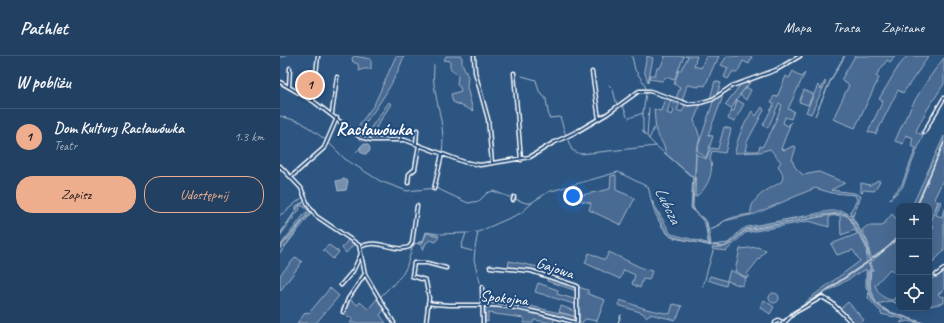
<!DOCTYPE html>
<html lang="pl">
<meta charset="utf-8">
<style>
:root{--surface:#214062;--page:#294768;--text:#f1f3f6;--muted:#a2afbe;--line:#3e5977;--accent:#eead8d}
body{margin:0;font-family:Caveat,sans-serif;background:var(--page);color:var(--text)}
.controls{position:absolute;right:12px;bottom:12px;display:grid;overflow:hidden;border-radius:8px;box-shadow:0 4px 16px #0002}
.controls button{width:36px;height:36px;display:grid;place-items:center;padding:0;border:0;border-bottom:1px solid var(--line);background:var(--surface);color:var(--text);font:20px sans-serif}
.you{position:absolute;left:293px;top:140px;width:14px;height:14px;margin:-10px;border:3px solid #fff;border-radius:50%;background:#1a73e8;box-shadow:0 0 0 6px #1a73e833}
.badge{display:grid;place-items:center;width:26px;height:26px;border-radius:50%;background:var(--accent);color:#111;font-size:13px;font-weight:700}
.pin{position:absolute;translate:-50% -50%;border:2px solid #fff;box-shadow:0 1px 4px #0006}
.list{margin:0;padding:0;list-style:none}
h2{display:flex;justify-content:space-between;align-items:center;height:52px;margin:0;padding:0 16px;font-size:17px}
h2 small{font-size:13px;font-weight:400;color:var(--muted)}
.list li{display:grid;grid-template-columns:26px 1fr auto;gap:12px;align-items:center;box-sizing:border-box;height:56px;padding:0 16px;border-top:1px solid var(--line)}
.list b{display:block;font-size:15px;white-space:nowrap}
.list p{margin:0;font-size:13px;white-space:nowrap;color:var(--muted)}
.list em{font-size:13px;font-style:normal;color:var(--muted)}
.actions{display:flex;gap:8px;padding:12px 16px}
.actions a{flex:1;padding:9px 0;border:1px solid var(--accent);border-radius:16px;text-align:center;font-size:14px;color:var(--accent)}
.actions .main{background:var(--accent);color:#111}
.icon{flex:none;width:22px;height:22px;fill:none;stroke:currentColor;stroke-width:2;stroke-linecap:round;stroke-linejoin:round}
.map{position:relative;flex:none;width:664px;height:267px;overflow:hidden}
header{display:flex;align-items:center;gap:24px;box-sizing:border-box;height:56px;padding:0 20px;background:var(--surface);border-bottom:1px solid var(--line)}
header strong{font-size:19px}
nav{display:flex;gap:22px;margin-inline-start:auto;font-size:14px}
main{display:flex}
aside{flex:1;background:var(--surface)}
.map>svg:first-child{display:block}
.green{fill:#486b92;stroke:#a4b5c8}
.water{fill:#748fad;stroke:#acbcce}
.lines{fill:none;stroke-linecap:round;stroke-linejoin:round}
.stream{stroke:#acbcce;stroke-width:1}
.minor-casing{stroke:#fff;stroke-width:5}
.minor{stroke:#1f4a7a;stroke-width:2}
.rail{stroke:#fff;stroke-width:1}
.labels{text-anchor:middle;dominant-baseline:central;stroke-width:4;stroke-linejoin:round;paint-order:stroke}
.street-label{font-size:16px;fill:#fff;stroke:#1f4a7a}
.water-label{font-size:17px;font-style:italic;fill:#d5dde6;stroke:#1f4a7a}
.quarter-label{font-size:18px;font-weight:bold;fill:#fff;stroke:#1f4a7a}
</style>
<header>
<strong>Pathlet</strong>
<nav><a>Mapa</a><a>Trasa</a><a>Zapisane</a></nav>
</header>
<main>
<aside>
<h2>W pobliżu<small></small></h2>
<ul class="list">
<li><span class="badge">1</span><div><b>Dom Kultury Racławówka</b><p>Teatr</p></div><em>1.3 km</em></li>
</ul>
<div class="actions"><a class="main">Zapisz</a><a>Udostępnij</a></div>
</aside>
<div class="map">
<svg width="664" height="267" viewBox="0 0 664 267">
<rect width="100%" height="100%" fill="#2c5582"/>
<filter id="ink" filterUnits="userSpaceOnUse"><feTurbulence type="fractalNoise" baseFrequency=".025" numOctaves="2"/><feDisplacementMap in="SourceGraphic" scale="8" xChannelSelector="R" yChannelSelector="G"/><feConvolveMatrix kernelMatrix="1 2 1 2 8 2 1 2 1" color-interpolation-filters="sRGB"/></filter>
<g filter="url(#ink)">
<path class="green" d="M 74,0 L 91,3 L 91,13 L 83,13 L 79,15 L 78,8 L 73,6 L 72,2 Z
M 116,0 L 124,0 C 114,28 98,50 81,73 L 79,73 L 84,80 L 88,80 L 87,77 L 109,46 L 111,48 L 97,70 L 93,83 L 81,80 L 76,77 L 76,73 L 94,49 Z
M 166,0 L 182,0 L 182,7 L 188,21 L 187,31 L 193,55 L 173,46 L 171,38 L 181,35 L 180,31 L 177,29 L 178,19 L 170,12 L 170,5 L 164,4 Z
M 367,0 L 373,2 L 368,27 L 364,14 Z
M 384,0 L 404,0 L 394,24 L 386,21 L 382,25 L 369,23 L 370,19 L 375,19 L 377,12 L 380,12 L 385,1 Z
M 405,0 L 417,0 L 414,10 L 421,12 L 426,0 L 439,0 L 436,7 L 435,7 L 425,30 L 420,29 L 419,31 L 407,29 L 402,45 L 396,43 L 400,31 L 394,28 L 399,14 L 401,14 L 408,1 Z
M 447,0 L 470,0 L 472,1 L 469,8 L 463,5 L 457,17 L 453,15 L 448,23 L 444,21 L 448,12 L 441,9 Z
M 564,0 L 565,0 L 551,24 L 535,60 L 550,25 Z
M 575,0 L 615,0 L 610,6 L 607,4 L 596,20 L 599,22 L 575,72 L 553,63 L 569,29 L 561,24 Z
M 627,0 L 649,0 L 623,37 L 618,34 L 596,78 L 588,76 L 603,45 L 599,43 L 618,11 Z
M 664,2 L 664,28 L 647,54 L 637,73 L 636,76 L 643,79 L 622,132 L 609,144 L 622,128 L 636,92 L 631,90 L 633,82 L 626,79 L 623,88 L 615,85 C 628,54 643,28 664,2 Z
M 513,15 L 521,21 L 525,17 L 508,53 L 514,55 L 511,63 L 505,61 L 503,67 L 508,70 L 511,66 L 501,93 L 505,94 L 513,90 L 516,91 L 512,104 L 515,111 L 523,119 L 539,116 L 565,127 L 551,134 L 574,137 L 581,140 L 573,160 L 570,156 L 577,144 L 575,139 L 552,137 L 535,132 L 475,158 L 444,165 L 438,171 L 430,174 C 447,163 449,161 471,158 C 469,142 489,133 501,126 C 505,120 502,116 498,110 L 501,106 L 490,93 L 480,96 L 455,97 C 457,81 464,69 472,55 L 476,60 L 482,51 L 484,54 L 467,86 L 465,95 L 478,95 L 480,90 L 482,91 L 491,76 L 502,49 L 499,47 L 488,72 L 483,69 L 494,48 L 491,46 L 494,40 L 497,41 L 506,20 L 509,22 Z
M 435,25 L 441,27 L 437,38 L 430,43 Z
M 545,25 L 546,26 L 531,58 L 526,56 L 538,29 L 541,33 Z
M 471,26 L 461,37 L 451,53 L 445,49 L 461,28 Z
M 466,31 L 471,34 L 466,44 L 460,39 Z
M 524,34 L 533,38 L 528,49 L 519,46 Z
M 442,38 L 442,43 L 428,79 L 433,80 L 426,102 L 417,94 L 434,43 Z
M 385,42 L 391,44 L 387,57 L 392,59 L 394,55 L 392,51 L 393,47 L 400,47 L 397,54 L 402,56 L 405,49 L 421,48 L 414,64 L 420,82 L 416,95 L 413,150 L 415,155 L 427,166 L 431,187 L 428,186 L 425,167 L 411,152 L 413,122 L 386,98 L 384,90 L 376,76 L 374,53 L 381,55 Z
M 457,44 L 464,48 L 454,66 L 448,63 L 452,54 L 454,55 Z
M 444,71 L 451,73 L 445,97 L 432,95 L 430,103 C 435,115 427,134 415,141 L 416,98 L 426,103 L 431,92 L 438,93 Z
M 664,80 L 664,85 L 636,150 L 632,150 Z
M 664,87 L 664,122 L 654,143 L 658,146 L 649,169 L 649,150 L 637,150 Z
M 336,119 L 336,134 L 355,142 L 341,169 L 309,154 L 311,147 L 288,142 L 330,133 L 331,120 Z
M 598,124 L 600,125 L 594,135 L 584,134 L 581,137 L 581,127 L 590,129 Z
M 25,145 L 32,158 L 27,158 L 26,162 L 30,159 L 0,197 L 25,162 L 0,193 L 0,190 L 26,156 L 28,158 L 28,154 L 23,150 L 19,150 L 20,153 L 0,180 L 0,178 L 16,154 L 16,150 Z
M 372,145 L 391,178 L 431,188 L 431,190 L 390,180 L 382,168 Z
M 659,145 L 661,146 L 656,159 L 662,161 L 664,152 L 664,195 L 649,210 L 649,179 L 654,170 L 650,168 Z
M 550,155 L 563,155 L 572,160 L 587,186 L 590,203 L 589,203 C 587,199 588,195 587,191 C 586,186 573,162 569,159 C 558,152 484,170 466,173 L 462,176 L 548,159 L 565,159 L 570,163 L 586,191 L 587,206 L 521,251 L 534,239 L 580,205 L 573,194 L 557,199 L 551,188 L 577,178 L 575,174 L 561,179 L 560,159 L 549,160 L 549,171 L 529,165 L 465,177 L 446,195 L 432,193 L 433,191 C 448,193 453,187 462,176 L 445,191 L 433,189 L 448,187 L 461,174 L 467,171 Z
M 612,158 L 619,166 L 619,180 L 608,191 L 592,202 L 589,195 L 589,189 L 582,174 L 587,170 L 602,170 Z
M 147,177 L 159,180 L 156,186 L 150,184 L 146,187 L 143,194 L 142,189 L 138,188 L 139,186 L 143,185 Z
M 619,182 L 619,220 L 610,213 L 595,229 C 598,237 604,244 613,244 L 619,237 L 619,248 L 610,245 L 597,248 L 592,240 L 590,230 L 591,206 Z
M 68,184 L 74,188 L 66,197 L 62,192 Z
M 49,189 L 59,196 L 53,203 L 43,194 Z
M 477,191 L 486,194 L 467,218 L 469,220 L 467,222 L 455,215 L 460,193 Z
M 329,196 L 364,213 L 372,215 L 369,224 L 363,223 L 360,232 L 352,228 L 355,219 L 344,214 L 340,223 L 305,207 L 309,197 L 325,204 Z
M 16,201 L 22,206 L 0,235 L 0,219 Z
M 229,205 L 263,212 L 262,215 L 246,212 L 245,214 L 228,212 Z
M 588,207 L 591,213 L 588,215 C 585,243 598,255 624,261 C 628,262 633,265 638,267 L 627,265 L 620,267 L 624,263 L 601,258 L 601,255 L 598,253 L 588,242 L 589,236 L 586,231 L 586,213 L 528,247 L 512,258 L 505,266 L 502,265 Z
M 450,214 L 466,222 L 462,230 L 447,225 Z
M 664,214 L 664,234 L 658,238 L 661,241 L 664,240 L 664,247 L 649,250 L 649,219 L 652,223 Z
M 430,220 L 447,225 L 446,230 L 428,224 Z
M 268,221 L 297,231 L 297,235 L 267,225 Z
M 258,227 L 278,234 L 277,238 L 297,244 L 297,249 L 255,236 Z
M 298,231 L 308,234 L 308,238 L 325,244 L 317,265 L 305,263 L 302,267 L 298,267 Z
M 50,232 L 59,240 L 36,267 L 17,267 L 26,256 L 29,257 Z
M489 242a5 5 0 1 1 10 0a5 5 0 1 1-10 0Z
M 98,242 L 104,254 L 100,259 L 106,267 L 70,267 L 73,263 L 64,258 L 69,243 L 78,249 L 80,246 L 88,253 Z
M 340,244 L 366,253 L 390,258 L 393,248 L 402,250 L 398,260 L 395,264 L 370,258 L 366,261 L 363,257 L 338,249 Z
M 484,244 L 494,251 L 490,258 L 480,251 Z
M 568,246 L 584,264 L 581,267 L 572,267 L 559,254 Z
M 206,250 L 236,253 L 275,261 L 273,267 L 254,264 L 253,267 L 244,267 L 244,262 L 208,257 L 208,266 L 205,265 Z
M 250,250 L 296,261 L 296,266 L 249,254 Z
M 281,250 L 297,256 L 297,261 L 279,256 Z"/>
<path class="water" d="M80 93a5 5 0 1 1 10 0a5 5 0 1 1-10 0Z
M 64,123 L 68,125 L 66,134 L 58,135 L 56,125 Z
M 591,206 L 593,214 L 590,216 L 590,230 L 596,247 L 608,255 L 644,267 C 635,267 631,262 623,261 C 598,255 584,242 588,215 L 591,213 L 589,208 Z"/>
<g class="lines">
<path class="stream" d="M 352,0 L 355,14 L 364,27 L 366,33
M 0,1 L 6,0
M 154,9 C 154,15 153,21 154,28 C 157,51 166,73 162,97
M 242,20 L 256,24 L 259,35 L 266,43 L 269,62 L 280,61 L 286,80
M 329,29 L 333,33
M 333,34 L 337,49
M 343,50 L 347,60
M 369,52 L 367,80 L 369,83
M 363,57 L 366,37
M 0,60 L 21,66 L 46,84 L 65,103 L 100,125 L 127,135 L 156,132 L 188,147 L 199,145 L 207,137 L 213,135 L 246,147 L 251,147 L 268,136 L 338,116 L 368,131 C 370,136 370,141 372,147 C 375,158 382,176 393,182 L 443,191 L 451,187 L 466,174 L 561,157 L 568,160 L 571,163 L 587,191 L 590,207
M 349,62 L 363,57 L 363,76 L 367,80
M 374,72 L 369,83 L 376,90
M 287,82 L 292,94 L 300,98 L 376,90 L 413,121 L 412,152 L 426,166 L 430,190
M 76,96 L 81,91
M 72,100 L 73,99
M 154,128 L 158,113
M 26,139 L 27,145
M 18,150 L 23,147
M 6,155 L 23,141
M 0,159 L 5,156
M 186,177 L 181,192 L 192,195
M 188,177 L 197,176
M 0,178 L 17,153 L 17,151
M 161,178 L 186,177
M 0,191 L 27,159
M 195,192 L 198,176 L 241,157 L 252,147
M 195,194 L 194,204 L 201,230
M 426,219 L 433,195
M 118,223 C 129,214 128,200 134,188 L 143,186 L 146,176 L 159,178
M 424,227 L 426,220
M 423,230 L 423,229
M 111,231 L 117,224
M 201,232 L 201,238
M 201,239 L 201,244
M 100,241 L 109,232
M 201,267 L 202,261"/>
<g class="minor-casing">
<path id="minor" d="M 194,0 L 195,16 L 208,63 L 212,107
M 312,16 L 319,63
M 234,17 L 241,104
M 0,26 L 33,45 L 80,81 L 91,84 L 125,84 L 184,106 L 200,109 L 250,101 L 273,87 L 298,75 L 327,58 L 359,35 L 370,35 L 408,48 L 420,47 L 433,43 L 452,30 L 496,14 L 520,0
M 9,31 L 10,12
M 33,45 L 38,0
M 52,57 L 57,21
M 644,76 L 664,42
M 121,83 L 122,74 L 130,75
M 136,88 L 137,74
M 0,110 L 21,132 L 28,149 L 36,160 L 79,189 L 85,218 L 114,267
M 11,121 L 44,92 L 57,62
M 128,127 L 129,118 L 135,113 L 139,89
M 154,133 L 162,98
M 233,144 L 234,141
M 80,191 C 98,181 113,197 129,191 L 132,187 L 137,150
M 210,211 L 251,215 L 297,230 L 297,267
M 656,219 L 664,213
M 61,229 L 73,215 L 81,198
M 202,231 L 203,267
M 148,247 C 170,251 191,248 212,249 C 241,251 269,259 296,267
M 63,256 L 68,243 L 85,218
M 146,267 L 149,242 L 146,226 L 145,224 L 132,220 L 134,207 L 147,207 L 166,212
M 495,267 L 498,264 L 504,267
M 504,267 L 514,257 L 542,241 L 552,247 L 572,267"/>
</g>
<use href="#minor" class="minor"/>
<path class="rail" d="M 637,150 L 664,86
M 338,267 L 341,259
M 499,267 L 602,196 L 619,181"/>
</g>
</g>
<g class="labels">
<g class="street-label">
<text transform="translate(275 212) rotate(18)">Gajowa</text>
<text transform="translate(224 242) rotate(6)">Spokojna</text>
</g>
<g class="water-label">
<text transform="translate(388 149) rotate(64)">Lubcza</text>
</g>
<g class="quarter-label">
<text x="94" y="73">Racławówka</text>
</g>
</g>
</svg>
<div class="controls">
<button>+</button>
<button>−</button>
<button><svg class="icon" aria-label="locate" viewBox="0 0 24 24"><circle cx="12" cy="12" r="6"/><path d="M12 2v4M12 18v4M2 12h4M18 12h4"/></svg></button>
</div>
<div class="you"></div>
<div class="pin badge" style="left:30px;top:29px">1</div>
</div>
</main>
